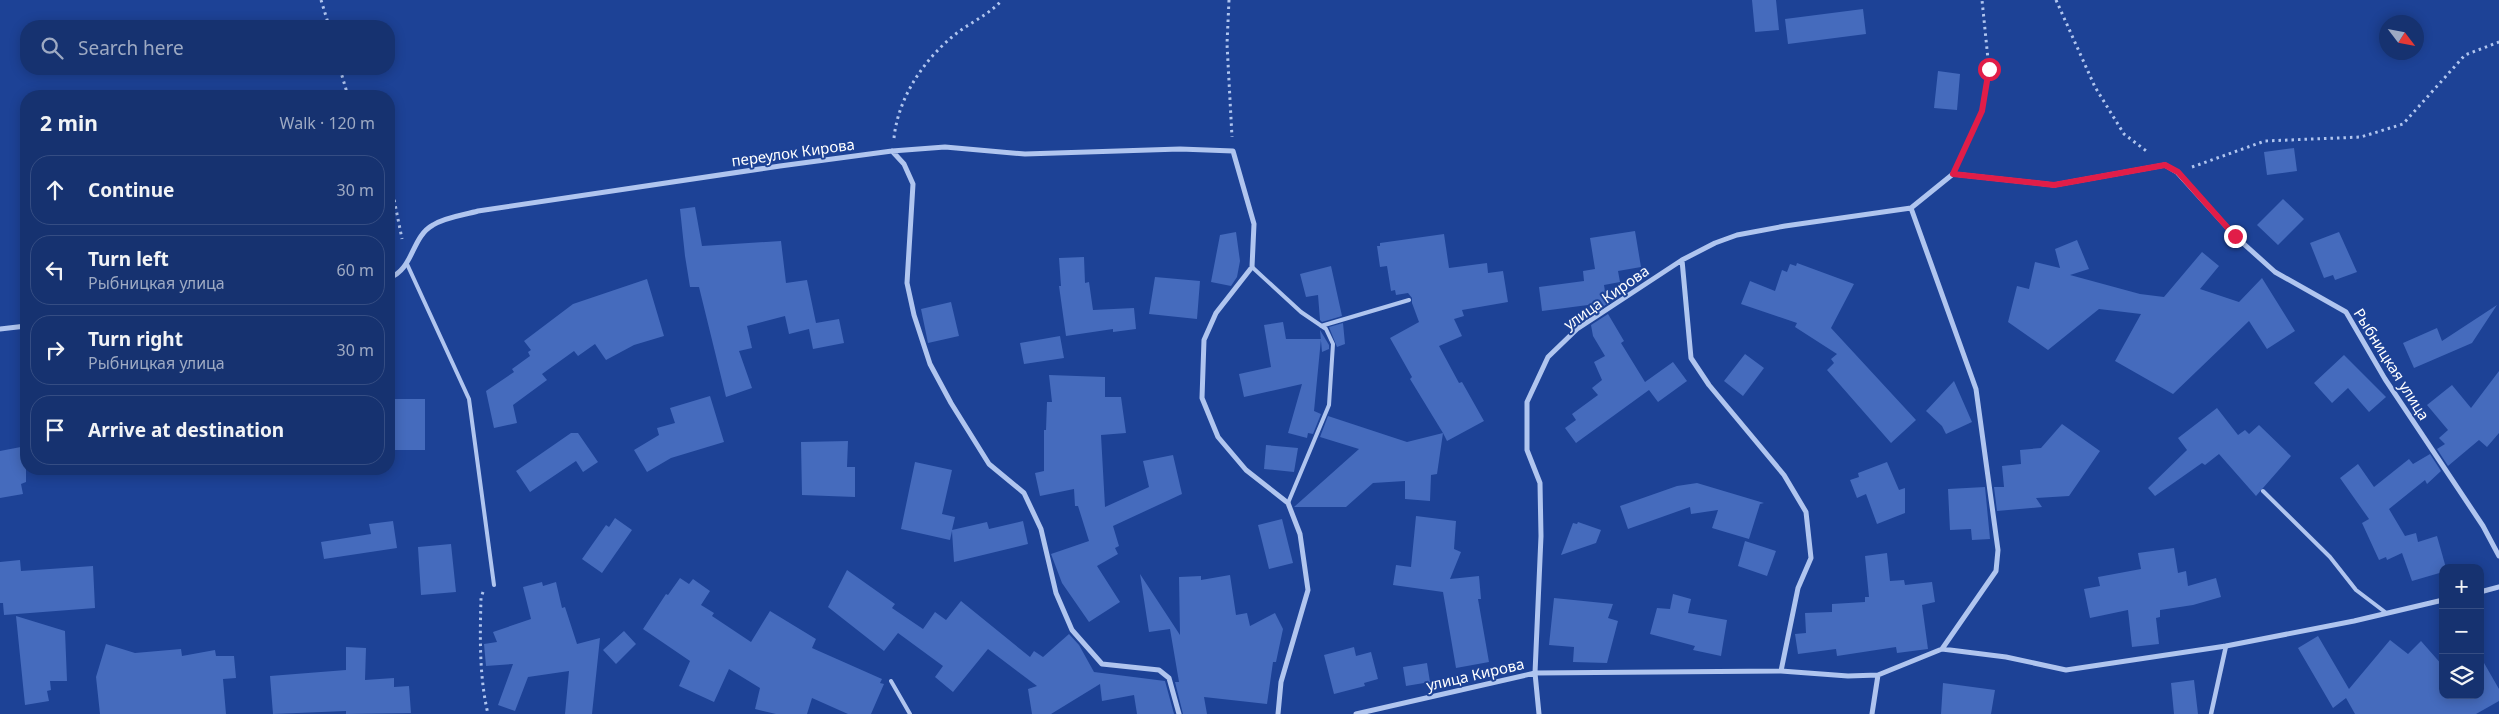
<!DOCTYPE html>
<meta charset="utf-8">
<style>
:root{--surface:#163270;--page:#233e78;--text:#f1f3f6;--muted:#9eaac3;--line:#354d83}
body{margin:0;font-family:"Noto Sans",sans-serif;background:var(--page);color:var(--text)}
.controls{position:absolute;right:15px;bottom:15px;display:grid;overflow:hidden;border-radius:10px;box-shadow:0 2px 12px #0003}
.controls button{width:45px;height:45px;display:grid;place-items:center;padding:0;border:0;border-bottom:1px solid var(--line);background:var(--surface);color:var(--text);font:25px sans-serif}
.compass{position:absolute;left:2379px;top:15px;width:45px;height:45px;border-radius:50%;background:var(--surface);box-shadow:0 2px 12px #0003;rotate:122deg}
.stop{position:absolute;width:15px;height:15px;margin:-11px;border:4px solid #e11d48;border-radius:50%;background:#fff}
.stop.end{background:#e11d48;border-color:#fff;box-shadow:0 1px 5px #0008}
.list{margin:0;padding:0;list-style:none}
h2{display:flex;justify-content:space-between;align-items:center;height:65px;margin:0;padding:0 20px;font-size:21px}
h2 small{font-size:16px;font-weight:400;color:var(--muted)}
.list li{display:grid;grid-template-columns:32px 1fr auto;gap:15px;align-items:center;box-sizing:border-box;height:70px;margin:0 10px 10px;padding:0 10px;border:1px solid var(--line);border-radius:20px}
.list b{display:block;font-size:19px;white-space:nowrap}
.list p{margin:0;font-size:16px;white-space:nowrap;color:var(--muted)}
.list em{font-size:16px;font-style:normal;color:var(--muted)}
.icon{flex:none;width:28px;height:28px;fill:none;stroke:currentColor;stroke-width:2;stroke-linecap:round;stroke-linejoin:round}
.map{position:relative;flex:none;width:2499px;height:714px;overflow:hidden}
.search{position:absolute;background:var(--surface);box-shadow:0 2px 12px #0003;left:20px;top:20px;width:375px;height:55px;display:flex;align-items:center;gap:12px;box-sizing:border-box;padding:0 18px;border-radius:20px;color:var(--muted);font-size:19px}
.panel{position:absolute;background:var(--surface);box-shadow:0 2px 12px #0003;left:20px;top:90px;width:375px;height:385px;border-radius:20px}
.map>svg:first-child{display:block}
.building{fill:#456bbd}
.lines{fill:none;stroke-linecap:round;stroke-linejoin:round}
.path{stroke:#b0c5ef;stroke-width:3;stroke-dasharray:2.5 4;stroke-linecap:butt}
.service{stroke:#b0c5ef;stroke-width:4}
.pedestrian{stroke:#b0c5ef;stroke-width:4.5}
.minor{stroke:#b0c5ef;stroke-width:5}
.route{stroke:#e11d48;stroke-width:6}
.labels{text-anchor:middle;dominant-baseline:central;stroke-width:4;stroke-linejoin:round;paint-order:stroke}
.street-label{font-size:15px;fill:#fff;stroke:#1d4296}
</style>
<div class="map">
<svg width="2499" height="714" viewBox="0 0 2499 714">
<rect width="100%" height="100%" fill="#1d4296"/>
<path class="building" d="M 1752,0 L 1776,0 L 1779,30 L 1755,32 Z
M 1863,9 L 1866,34 L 1788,44 L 1785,19 Z
M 1938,71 L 1960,74 L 1957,110 L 1934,108 Z
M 2294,148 L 2297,171 L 2267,175 L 2264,152 Z
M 2283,199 L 2304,219 L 2278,245 L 2257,225 Z
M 695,207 L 702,246 L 781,241 L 786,283 L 807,280 L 816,323 L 839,319 L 844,343 L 813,349 L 809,329 L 789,334 L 785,316 L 747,326 L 752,348 L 739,351 L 752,388 L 726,397 L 699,287 L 690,287 L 685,256 L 680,209 Z
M 1635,231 L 1641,267 L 1618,271 L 1620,282 L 1604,285 L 1607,304 L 1590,315 L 1588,305 L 1542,311 L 1539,287 L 1584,281 L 1583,271 L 1595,269 L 1590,238 Z
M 1236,232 L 1240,261 L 1237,277 L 1231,286 L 1211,282 L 1220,235 Z
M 2339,232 L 2357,272 L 2335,280 L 2333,275 L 2324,278 L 2310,243 Z
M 1444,234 L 1449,268 L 1487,263 L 1488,273 L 1503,271 L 1508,302 L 1462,310 L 1464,316 L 1454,319 L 1462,336 L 1439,346 L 1459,383 L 1462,382 L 1484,421 L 1447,441 L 1443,433 L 1437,474 L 1431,475 L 1430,501 L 1405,499 L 1405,481 L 1373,483 L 1346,507 L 1294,507 L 1359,449 L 1320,437 L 1328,416 L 1407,442 L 1443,433 L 1410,379 L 1412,377 L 1390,338 L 1419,322 L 1412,303 L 1412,298 L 1408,293 L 1396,295 L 1395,290 L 1391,291 L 1387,266 L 1380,267 L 1377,246 L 1380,246 L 1380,243 Z
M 2077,240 L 2089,269 L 2070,275 L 2140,294 L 2164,297 L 2202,252 L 2219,266 L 2200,289 L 2239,302 L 2262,278 L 2295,331 L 2267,349 L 2249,321 L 2173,394 L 2115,361 L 2141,314 L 2099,309 L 2048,350 L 2008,322 L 2017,286 L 2029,289 L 2035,262 L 2060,268 L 2055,249 Z
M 1084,257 L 1085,283 L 1089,282 L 1093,310 L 1134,308 L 1136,329 L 1113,332 L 1113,329 L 1066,336 L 1059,286 L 1061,286 L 1059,258 Z
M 1797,263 L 1854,284 L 1831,328 L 1916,420 L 1891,443 L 1827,370 L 1834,363 L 1831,359 L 1837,354 L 1795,327 L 1797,323 L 1741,304 L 1750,281 L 1775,291 L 1782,270 L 1787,272 L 1790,264 L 1796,266 Z
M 1331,266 L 1342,316 L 1322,322 L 1320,320 L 1318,295 L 1306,297 L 1300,274 Z
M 1155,277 L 1200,281 L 1197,319 L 1149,314 Z
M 647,279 L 664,336 L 634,345 L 606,360 L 595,344 L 578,356 L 574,351 L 542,374 L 547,380 L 513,405 L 517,423 L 494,428 L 486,391 L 514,372 L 512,369 L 530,356 L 528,352 L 531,350 L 524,341 L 573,304 Z
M 951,302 L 959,336 L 928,343 L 921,309 Z
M 2497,305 L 2472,343 L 2414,368 L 2403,343 L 2437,328 L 2442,341 Z
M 1608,314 L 1624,341 L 1621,343 L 1645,382 L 1673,362 L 1687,381 L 1658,402 L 1649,390 L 1576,443 L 1565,428 L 1576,420 L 1572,414 L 1598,395 L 1592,388 L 1602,380 L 1594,362 L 1605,356 L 1593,336 L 1591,325 Z
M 1283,322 L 1286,339 L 1321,339 L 1314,411 L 1321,414 L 1313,434 L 1308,433 L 1307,438 L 1288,433 L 1302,384 L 1244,397 L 1239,374 L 1271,367 L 1264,325 Z
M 1343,323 L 1345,344 L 1337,347 L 1329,327 Z
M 1320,330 L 1329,345 L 1329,349 L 1322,352 Z
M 1060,336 L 1064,358 L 1024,364 L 1020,343 Z
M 1745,354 L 1764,368 L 1743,396 L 1724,381 Z
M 2344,355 L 2386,397 L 2369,412 L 2348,388 L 2332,403 L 2314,383 Z
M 2499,371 L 2499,433 L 2487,447 L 2479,440 L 2448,466 L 2437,449 L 2445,444 L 2439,438 L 2448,430 L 2427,405 L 2452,385 L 2471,408 Z
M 1049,375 L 1105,377 L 1105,397 L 1121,397 L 1126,433 L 1101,435 L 1105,507 L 1149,487 L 1143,461 L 1173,455 L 1182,494 L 1113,526 L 1119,546 L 1115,548 L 1118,554 L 1097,566 L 1120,602 L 1089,622 L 1062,583 L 1051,554 L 1089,541 L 1078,506 L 1075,506 L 1074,489 L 1040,496 L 1035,473 L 1044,471 L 1044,430 L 1046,430 L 1047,402 L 1052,402 Z
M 1954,381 L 1972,422 L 1946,434 L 1942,426 L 1926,411 Z
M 710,396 L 724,442 L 671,458 L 647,472 L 634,450 L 659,435 L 657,428 L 675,423 L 670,408 Z
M 389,399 L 425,399 L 425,450 L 389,450 Z
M 2217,408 L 2238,435 L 2245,430 L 2249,434 L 2259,425 L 2291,456 L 2256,496 L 2219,454 L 2205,465 L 2202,463 L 2155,496 L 2148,488 L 2187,450 L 2178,438 Z
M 2062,424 L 2100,451 L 2069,496 L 2036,498 L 2042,507 L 1997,511 L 1994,487 L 2004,487 L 2002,466 L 2021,464 L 2020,450 L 2041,448 Z
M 571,433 L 578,433 L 598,462 L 583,472 L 576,461 L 530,492 L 516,471 Z
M 848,441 L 847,467 L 855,467 L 855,497 L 802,495 L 801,442 Z
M 1266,445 L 1298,448 L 1294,472 L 1264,469 Z
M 26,446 L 26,482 L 21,484 L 23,494 L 0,498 L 0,451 Z
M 2430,454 L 2441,471 L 2427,484 L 2425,480 L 2389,509 L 2405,536 L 2416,533 L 2418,542 L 2437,536 L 2446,568 L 2443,568 L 2443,572 L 2412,581 L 2402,553 L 2387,560 L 2386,557 L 2379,560 L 2362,523 L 2369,519 L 2340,478 L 2358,464 L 2374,487 L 2409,459 L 2413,464 Z
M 915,462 L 952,470 L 942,514 L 955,517 L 952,530 L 987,522 L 989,529 L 1023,521 L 1028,544 L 954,562 L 952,531 L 950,540 L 901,529 Z
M 1887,462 L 1899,490 L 1905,488 L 1905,513 L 1877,524 L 1866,494 L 1857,498 L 1850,480 L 1859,477 L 1858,473 Z
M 1697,483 L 1764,503 L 1760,504 L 1749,539 L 1712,528 L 1718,510 L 1691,514 L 1690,507 L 1628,529 L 1620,506 L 1677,486 Z
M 1985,487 L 1990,539 L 1972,540 L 1971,529 L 1950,530 L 1948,489 Z
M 1416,516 L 1456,521 L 1454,549 L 1461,552 L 1450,579 L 1479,576 L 1481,599 L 1478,599 L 1489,662 L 1456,668 L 1443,592 L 1393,585 L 1396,565 L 1411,567 Z
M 615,518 L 632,530 L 602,573 L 582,559 L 606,525 L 609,527 Z
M 1282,519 L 1293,563 L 1269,569 L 1258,525 Z
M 393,521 L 397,548 L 324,559 L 321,542 L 371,534 L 369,524 Z
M 1578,522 L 1601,530 L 1596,543 L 1561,555 L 1573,523 L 1577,524 Z
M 1745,541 L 1776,551 L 1767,576 L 1738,566 Z
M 451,544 L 456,592 L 421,595 L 418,547 Z
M 2174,548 L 2178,573 L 2186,571 L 2188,586 L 2216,578 L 2221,597 L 2193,605 L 2160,610 L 2160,617 L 2156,618 L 2159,644 L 2132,647 L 2128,610 L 2090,618 L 2084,589 L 2100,586 L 2098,577 L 2141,569 L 2138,553 Z
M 1887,553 L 1890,581 L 1904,580 L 1905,585 L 1932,582 L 1935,602 L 1922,605 L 1928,649 L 1897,653 L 1896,647 L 1837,656 L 1836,649 L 1798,654 L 1795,634 L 1806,633 L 1805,613 L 1832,612 L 1832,604 L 1865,602 L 1865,597 L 1869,597 L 1865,556 Z
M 20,560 L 21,571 L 93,566 L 95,608 L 4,615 L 3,603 L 0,603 L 0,562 Z
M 847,570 L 895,604 L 892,608 L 923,629 L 935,612 L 946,620 L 961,601 L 1030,657 L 1034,651 L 1043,657 L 1069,634 L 1079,645 L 1094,672 L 1165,681 L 1174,714 L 1137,714 L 1134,695 L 1102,701 L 1100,684 L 1051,714 L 1032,714 L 1028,689 L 1037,686 L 988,649 L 953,692 L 935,677 L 943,666 L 898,633 L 884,651 L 828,607 Z
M 1140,574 L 1180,635 L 1179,577 L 1201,576 L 1201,580 L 1230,575 L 1236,615 L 1247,613 L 1250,626 L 1275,613 L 1283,629 L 1276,662 L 1273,662 L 1267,704 L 1204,697 L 1207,714 L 1183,714 L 1175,682 L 1179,682 L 1170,629 L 1149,632 Z
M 680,578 L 689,584 L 693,579 L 710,591 L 701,605 L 714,613 L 712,616 L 751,642 L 770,611 L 816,639 L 812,648 L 882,679 L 880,683 L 884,684 L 871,714 L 848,714 L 812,698 L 807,714 L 776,714 L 755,709 L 760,688 L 729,669 L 714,702 L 679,686 L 690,661 L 643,629 L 666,594 L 668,595 Z
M 542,582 L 543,586 L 556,582 L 562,608 L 565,607 L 577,644 L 600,638 L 592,714 L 565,714 L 569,671 L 528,677 L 515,711 L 498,705 L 513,664 L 486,666 L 484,644 L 497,642 L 493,632 L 531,619 L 523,587 Z
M 1673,594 L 1691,599 L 1688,613 L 1727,620 L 1721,656 L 1693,650 L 1695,646 L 1650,634 L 1657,608 L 1670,609 Z
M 1554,598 L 1613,604 L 1608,618 L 1618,621 L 1607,663 L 1573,662 L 1574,647 L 1549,645 Z
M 16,616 L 65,631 L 67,681 L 50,681 L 51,690 L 47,691 L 49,701 L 25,705 Z
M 624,631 L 636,644 L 616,664 L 603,650 Z
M 2318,636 L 2349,689 L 2390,640 L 2408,654 L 2421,641 L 2443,666 L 2443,695 L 2480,695 L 2480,656 L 2499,689 L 2499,701 L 2476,714 L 2355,714 L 2346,698 L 2333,708 L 2298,648 Z
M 106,644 L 135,653 L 181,649 L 182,656 L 215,650 L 216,656 L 234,656 L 236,678 L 223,679 L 226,714 L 100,714 L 96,677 Z
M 346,647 L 366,648 L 365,680 L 394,678 L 394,687 L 409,686 L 411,713 L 346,714 L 346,711 L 273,714 L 270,676 L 346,670 Z
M 1354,647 L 1356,656 L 1371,652 L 1378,679 L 1364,683 L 1365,686 L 1334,694 L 1324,655 Z
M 1427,663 L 1430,682 L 1406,686 L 1403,667 Z
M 2194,680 L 2198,714 L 2174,714 L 2171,683 Z
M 1943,683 L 1995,690 L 1991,714 L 1941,714 Z"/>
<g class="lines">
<path class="path" d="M 321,0 L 329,26
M 1229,0 L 1227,44 L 1232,137
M 2056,0 L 2095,87 L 2124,134 L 2149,153
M 340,69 L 348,96
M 894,138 C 898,99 922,62 952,37 C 968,23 988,16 1002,0
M 1959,160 L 1982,111 L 1989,69 L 1982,0
M 2192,167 L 2265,141 L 2361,137 L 2403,124 L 2465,55 L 2499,42
M 389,188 L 394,199 L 402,239
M 483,592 L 481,598 C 480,636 479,676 488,714"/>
<path class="service" d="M 407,264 L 469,399 L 494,585
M 1252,267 L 1301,312 L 1326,329 L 1333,344 L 1329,405 L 1288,503
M 1321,326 L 1409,300
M 2263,491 L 2330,557 L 2356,590 L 2385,612
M 891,681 L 910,714"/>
<path class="pedestrian" d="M 2211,714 L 2226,646"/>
<path class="minor" d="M 892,151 L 904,164 L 913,184 L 907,283 L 914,315 L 930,364 L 951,403 L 989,464 L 1024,493 L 1041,529 L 1056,593 L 1072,630 L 1102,664 L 1159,670 L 1169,678 L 1179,714
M 1911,208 L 1953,174 L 2054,185 L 2165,165 L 2177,172 L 2235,236 L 2275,272 L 2346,312 L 2385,379 L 2483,526 L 2499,556
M 1911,208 L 1976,389 L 1998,550 L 1996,571 L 1942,649
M 1682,260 L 1691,358 L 1709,385 L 1784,475 L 1806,512 L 1811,558 L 1798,588 L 1781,671
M 389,278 C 414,269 411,237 433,225 C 445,217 464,215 478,211 L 780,166 L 892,151 L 945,147 L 1025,154 L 1180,149 L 1233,151 L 1254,224 L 1252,267 L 1216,313 L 1204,340 L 1202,398 L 1218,437 L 1246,470 L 1288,503 L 1300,534 L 1308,590 L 1281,682 L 1278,714
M 0,329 L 26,326
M 2480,592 L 2499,587
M 1356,714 L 1535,673 L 1781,671 L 1848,676 L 1878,675 L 1942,649 L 2006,657 L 2066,670 L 2226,646 L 2354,621 L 2443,600
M 1539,714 L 1535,673 L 1541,536 L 1540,483 L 1527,450 L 1527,402 L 1548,357 L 1577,329 L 1682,260 L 1715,243 L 1737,235 L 1785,226 L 1911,208
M 1872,714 L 1878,675"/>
</g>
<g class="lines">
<path class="route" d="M 1989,69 L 1982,111 L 1953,174 L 2054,185 L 2165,165 L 2178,172 L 2235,236"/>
</g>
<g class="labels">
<g class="street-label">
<text transform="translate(793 152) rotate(-8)">переулок Кирова</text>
<text transform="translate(1606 297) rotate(-35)">улица Кирова</text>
<text transform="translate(2392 364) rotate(58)">Рыбницкая улица</text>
<text transform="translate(1475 674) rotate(-13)">улица Кирова</text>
</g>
</g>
</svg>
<div class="controls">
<button>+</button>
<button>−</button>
<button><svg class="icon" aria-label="layers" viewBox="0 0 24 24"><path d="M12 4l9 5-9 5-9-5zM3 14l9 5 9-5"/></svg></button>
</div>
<svg class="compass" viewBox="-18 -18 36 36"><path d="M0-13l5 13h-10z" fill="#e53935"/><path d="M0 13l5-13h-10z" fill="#9eaac3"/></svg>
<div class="stop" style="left:1989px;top:69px"></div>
<div class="stop end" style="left:2235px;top:236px"></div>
<div class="search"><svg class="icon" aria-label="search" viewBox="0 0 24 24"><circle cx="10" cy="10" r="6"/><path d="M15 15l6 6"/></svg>Search here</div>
<section class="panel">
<h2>2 min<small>Walk · 120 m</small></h2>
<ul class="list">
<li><svg class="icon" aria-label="ahead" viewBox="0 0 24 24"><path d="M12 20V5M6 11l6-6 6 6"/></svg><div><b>Continue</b></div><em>30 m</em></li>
<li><svg class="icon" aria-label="left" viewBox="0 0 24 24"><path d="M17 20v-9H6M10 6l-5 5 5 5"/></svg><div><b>Turn left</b><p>Рыбницкая улица</p></div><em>60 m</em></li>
<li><svg class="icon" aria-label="right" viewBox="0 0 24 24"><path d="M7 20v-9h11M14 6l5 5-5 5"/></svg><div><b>Turn right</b><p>Рыбницкая улица</p></div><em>30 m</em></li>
<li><svg class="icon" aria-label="arrive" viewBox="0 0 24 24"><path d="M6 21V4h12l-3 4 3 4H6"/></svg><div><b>Arrive at destination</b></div></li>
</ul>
</section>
</div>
